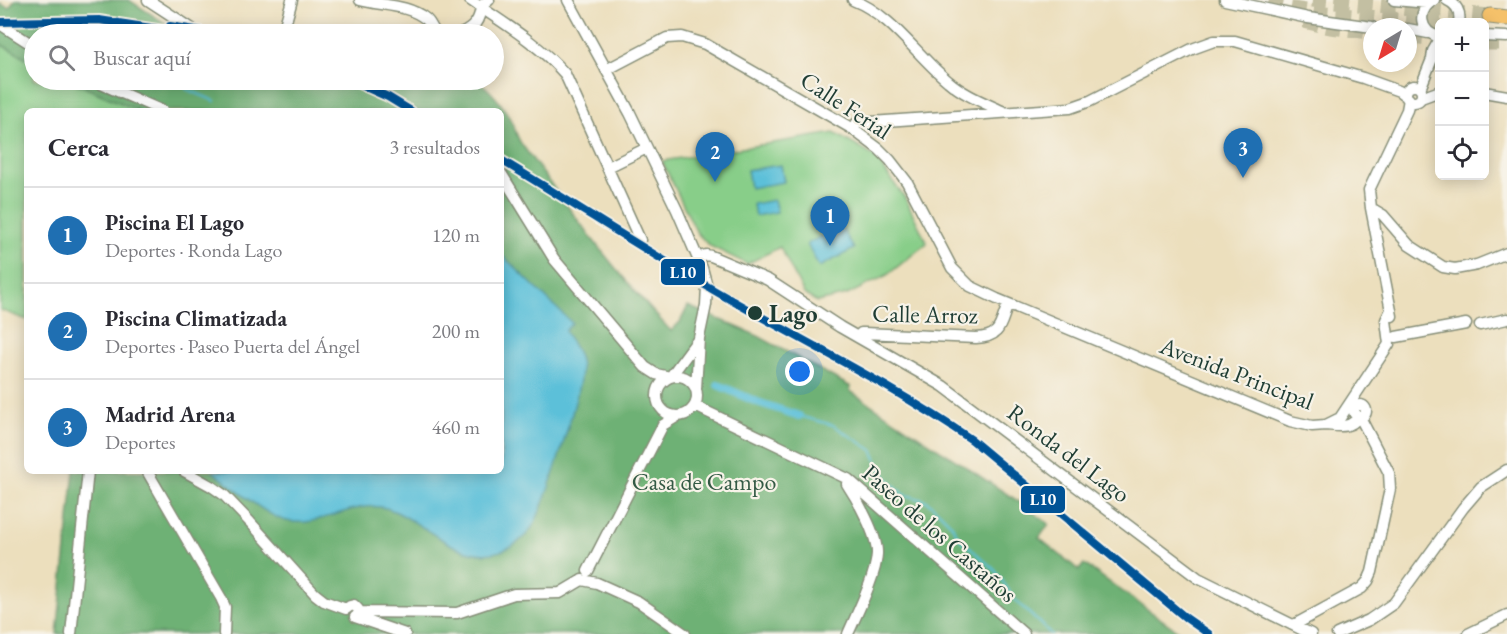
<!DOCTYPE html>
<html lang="es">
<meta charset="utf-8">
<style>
:root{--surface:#fff;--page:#f7f7f7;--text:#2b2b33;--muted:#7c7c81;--line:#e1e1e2;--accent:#1f6fb2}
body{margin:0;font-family:"EB Garamond",serif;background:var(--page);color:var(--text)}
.controls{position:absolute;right:18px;top:18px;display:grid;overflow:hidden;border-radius:9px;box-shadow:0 3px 15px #0003}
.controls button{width:54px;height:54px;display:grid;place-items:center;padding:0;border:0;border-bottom:2px solid var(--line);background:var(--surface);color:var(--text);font:30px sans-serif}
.compass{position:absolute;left:1363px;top:18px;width:54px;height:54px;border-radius:50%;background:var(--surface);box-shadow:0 3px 15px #0003;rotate:218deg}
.you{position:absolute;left:800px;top:372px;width:21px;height:21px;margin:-15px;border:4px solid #fff;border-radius:50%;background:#1a73e8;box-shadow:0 0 0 9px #1a73e833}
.badge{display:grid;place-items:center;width:39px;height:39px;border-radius:50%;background:var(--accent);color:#fff;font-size:20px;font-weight:700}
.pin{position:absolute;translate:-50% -50px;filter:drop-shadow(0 2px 3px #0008)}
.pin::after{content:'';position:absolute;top:32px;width:21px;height:18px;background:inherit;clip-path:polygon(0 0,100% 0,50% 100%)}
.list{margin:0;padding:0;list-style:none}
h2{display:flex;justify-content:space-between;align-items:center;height:78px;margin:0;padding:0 24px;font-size:26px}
h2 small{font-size:20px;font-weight:400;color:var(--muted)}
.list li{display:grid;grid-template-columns:39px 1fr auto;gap:18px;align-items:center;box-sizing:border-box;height:96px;padding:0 24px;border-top:2px solid var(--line)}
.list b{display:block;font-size:22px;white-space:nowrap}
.list p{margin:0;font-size:20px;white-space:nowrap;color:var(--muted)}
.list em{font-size:20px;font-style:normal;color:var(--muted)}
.icon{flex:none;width:33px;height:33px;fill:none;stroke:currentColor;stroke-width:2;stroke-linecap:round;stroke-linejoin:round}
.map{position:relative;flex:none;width:1507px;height:634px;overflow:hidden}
.search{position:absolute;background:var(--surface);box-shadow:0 3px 15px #0003;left:24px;top:24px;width:480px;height:66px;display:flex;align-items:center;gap:15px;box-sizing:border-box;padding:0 21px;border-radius:33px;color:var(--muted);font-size:22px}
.panel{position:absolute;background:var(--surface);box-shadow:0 3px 15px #0003;left:24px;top:108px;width:480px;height:366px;border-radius:9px}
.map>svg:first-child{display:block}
.green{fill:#88ce89;stroke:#54865e;stroke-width:1.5}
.forest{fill:#6eb175;stroke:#467754;stroke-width:1.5}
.water{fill:#5bc0d9;stroke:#3d7e86;stroke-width:1.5}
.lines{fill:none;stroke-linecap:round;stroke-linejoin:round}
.stream{stroke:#5bc0d9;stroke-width:2}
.canal{stroke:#5bc0d9;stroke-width:8}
.highway-tunnel{stroke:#c3bfa2;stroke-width:15;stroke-dasharray:15 8;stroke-linecap:butt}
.minor-casing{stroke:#868e78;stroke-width:13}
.highway-casing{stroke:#868e78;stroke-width:17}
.minor{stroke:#fff;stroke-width:10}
.highway{stroke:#f5c16b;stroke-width:15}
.metro-1-casing{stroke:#f7f3e8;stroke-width:12}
.metro-1{stroke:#015396;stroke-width:8}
.stop-dot{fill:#1f3d34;stroke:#f7f3e8;stroke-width:2}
.labels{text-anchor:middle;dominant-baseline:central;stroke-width:4.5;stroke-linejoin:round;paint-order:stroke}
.street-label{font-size:24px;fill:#1f3d34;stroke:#f7f3e8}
.stop-label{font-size:24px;font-weight:bold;fill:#1f3d34;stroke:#f7f3e8;text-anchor:start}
.park-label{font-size:24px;fill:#345a45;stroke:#f7f3e8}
.line-badge{stroke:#f7f3e8;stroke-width:2}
.badge-label{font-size:16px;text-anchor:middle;font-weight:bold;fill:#fff}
</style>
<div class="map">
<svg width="1507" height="634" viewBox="0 0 1507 634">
<rect width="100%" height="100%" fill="#f7f3e8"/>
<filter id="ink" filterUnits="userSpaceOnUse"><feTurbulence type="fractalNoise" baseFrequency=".0167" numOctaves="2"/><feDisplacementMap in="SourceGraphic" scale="12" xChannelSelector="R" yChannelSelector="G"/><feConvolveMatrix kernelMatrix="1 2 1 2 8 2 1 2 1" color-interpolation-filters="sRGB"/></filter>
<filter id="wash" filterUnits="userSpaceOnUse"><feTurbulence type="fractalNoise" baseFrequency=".008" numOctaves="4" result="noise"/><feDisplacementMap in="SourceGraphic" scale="24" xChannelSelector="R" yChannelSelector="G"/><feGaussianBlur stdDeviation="1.35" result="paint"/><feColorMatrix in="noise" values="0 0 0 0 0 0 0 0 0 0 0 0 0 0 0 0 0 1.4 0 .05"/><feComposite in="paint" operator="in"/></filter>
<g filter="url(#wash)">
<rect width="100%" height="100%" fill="#ecdfbd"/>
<path class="green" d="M 0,44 L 34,62 L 34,80 L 68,80 L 140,111 L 27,111 L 27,320 L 0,310 Z
M 834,133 L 874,156 L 905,198 L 927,243 L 887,275 L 847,295 L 817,302 L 804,294 L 780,247 L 747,264 L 710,246 L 697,233 L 662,161 Z"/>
<path class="forest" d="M 15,0 L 129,0 L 182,34 L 34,34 L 34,62 L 0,44 L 0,4 L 9,8 Z
M 68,80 L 292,80 L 312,83 L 320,80 L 477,80 C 491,90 504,106 511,121 C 516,130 517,139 523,146 C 570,210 616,274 671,331 L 680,322 L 688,306 L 758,336 L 851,387 L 850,391 L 1015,499 L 1049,524 L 1039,538 L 1079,570 L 1084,564 L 1182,634 L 57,634 L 74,471 L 501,471 L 501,111 L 140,111 Z"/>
<path class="water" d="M 781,165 L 784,182 L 750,188 L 747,170 Z
M 774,200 L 777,212 L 755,216 L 753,204 Z
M 841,226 L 854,249 L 819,267 L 807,244 Z
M 501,254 L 572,323 L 565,331 C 571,343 581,354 581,368 C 582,390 544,510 531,529 C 522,541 509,550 493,553 C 453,560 422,519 386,508 C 352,499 317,531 283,520 C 262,513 231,485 212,471 L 501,471 Z"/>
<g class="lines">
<path class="stream" d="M 186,89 L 215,101
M 799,416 L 833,425 L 872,450 L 884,475 L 903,494 L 927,501 L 938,511 L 951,524 L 960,539 L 995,570 L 1015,600 L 1051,634"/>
<path class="canal" d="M 718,385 L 757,402 L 799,416"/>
</g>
</g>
<g filter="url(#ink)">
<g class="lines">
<path class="highway-tunnel" d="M 1312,0 L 1490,16
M 1268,5 L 1325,14 L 1441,22
M 1304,21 L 1330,27 L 1370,32
M 1408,36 L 1440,39
M 1484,43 L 1507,43"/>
<g class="minor-casing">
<path id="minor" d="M 148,0 L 200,34
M 360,0 C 382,6 407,4 426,19 C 431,23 432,30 437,34
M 470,0 C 502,22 539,44 565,74 L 640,240
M 568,0 L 630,113 L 677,210 L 702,268 L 707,286 L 706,305 L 699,338 L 696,389
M 853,0 C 893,16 916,55 948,81 C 964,95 985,103 1004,112
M 1225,0 L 1308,18 L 1372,27
M 1394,0 L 1429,3
M 1434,0 C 1416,10 1419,33 1440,37
M 1447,0 C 1456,4 1461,12 1459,22
M 0,24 L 34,46
M 1408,29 L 1428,33
M 279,34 L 285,25 L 292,0
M 461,34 C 474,28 480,20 481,6 L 489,0
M 1484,36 L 1507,37
M 606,70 L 667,38 L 682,37 L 705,44 L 851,128 L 879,149 L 890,160 L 907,182 L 952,268 L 970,286 L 997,299 L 1290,421 L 1312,426 L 1326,425 L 1340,418 L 1389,344 L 1386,320 L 1391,310
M 92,80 L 163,111
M1406 94a8 8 0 1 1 16 0a8 8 0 1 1-16 0Z
M 1420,89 L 1432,59 L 1433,51 L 1440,39
M 1484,92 L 1507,96
M 1421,98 L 1440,91
M 851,128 L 857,123 L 1070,108 L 1090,101 L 1192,49 L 1214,41 L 1235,41 L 1363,78 L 1399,91 L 1407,97
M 608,167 L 647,148
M 501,173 L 554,259 L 645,367 L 656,374 L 670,377
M 1371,208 L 1383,215 L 1409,245 L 1443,267 L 1455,269 L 1477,265 L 1507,253
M 698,258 L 706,255 L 711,256 L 768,280 L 840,327 L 943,386 L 1198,578 L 1311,634
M 1392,316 L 1371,208 L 1369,190 L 1407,110 L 1409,99
M 1480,325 L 1507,319
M 858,337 L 861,333 L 864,333 L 976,338 C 1002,337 1000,324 1008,304
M 1396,337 L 1466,324
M657 396a20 20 0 1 1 40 0a20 20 0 1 1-40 0Z
M 671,376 L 697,341
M1354 411a6 6 0 1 1 12 0a6 6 0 1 1-12 0Z
M 695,406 L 848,479 L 1024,634
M 1326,425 C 1338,426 1351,429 1358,417
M 147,471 L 221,598 L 225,607 L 224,634
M 184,471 L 211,486 L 224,495 L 250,522 L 315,594 L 324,601 L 346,609 L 350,606 L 354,605 L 358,609 L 358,612
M 588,571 L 663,425 L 678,416
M 582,580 L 597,583 L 639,602 L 685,634
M 358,612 L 457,613 L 514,594 L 560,593 L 582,580
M 355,617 L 405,634
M 1294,625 L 1362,588 L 1368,581 L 1372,572 L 1390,489 L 1389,473 L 1360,417
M 71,634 L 88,471
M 848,634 C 857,613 876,576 877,554 C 878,536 857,499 847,484 L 848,479
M 1337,634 L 1369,620 L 1394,603 L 1463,508 L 1481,487 L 1507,470
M 1468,634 L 1507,615"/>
</g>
<g class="highway-casing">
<path id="highway" d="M 1490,16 L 1507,18"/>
</g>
<use href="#minor" class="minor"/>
<use href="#highway" class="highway"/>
<g class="metro-1-casing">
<path id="metro-1" d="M 0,22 L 99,20 L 190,34
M 170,26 L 220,34
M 350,80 L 388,97 L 411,111
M 501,160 C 578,206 653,256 731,300 C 812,346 895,387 972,440 L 1186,618 L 1209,634"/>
</g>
<use href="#metro-1" class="metro-1"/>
</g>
</g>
<circle class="stop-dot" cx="755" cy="313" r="8"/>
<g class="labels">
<g class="street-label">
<text transform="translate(846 105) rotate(33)">Calle Ferial</text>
<text transform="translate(925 314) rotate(1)">Calle Arroz</text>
<text transform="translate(1237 373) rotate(21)">Avenida Principal</text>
<text transform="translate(1069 453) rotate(37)">Ronda del Lago</text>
<text transform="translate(940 533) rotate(41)">Paseo de los Castaños</text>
</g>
<g class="stop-label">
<text x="769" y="313">Lago</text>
</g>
<g class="park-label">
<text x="704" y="481">Casa de Campo</text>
</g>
</g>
<g class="line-badge">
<rect x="660" y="258" width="46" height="28" rx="6" fill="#015396"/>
<rect x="1020" y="485" width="46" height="29" rx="6" fill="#015396"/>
</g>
<g class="badge-label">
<text x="683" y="278">L10</text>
<text x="1043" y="505">L10</text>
</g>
</svg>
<div class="controls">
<button>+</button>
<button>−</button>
<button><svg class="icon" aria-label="locate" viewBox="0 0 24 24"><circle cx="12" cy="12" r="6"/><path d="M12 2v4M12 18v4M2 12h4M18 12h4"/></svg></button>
</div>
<svg class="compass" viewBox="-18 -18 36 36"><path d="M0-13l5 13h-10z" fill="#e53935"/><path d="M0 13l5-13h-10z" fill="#7c7c81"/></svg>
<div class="you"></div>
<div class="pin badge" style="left:830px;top:246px">1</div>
<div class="pin badge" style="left:715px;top:182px">2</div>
<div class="pin badge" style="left:1243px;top:178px">3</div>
<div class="search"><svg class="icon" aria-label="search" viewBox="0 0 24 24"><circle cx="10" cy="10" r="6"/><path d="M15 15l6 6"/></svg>Buscar aquí</div>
<section class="panel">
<h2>Cerca<small>3 resultados</small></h2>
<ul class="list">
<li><span class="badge">1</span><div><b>Piscina El Lago</b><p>Deportes · Ronda Lago</p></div><em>120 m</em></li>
<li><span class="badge">2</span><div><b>Piscina Climatizada</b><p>Deportes · Paseo Puerta del Ángel</p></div><em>200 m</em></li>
<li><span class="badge">3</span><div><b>Madrid Arena</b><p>Deportes</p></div><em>460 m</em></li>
</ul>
</section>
</div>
